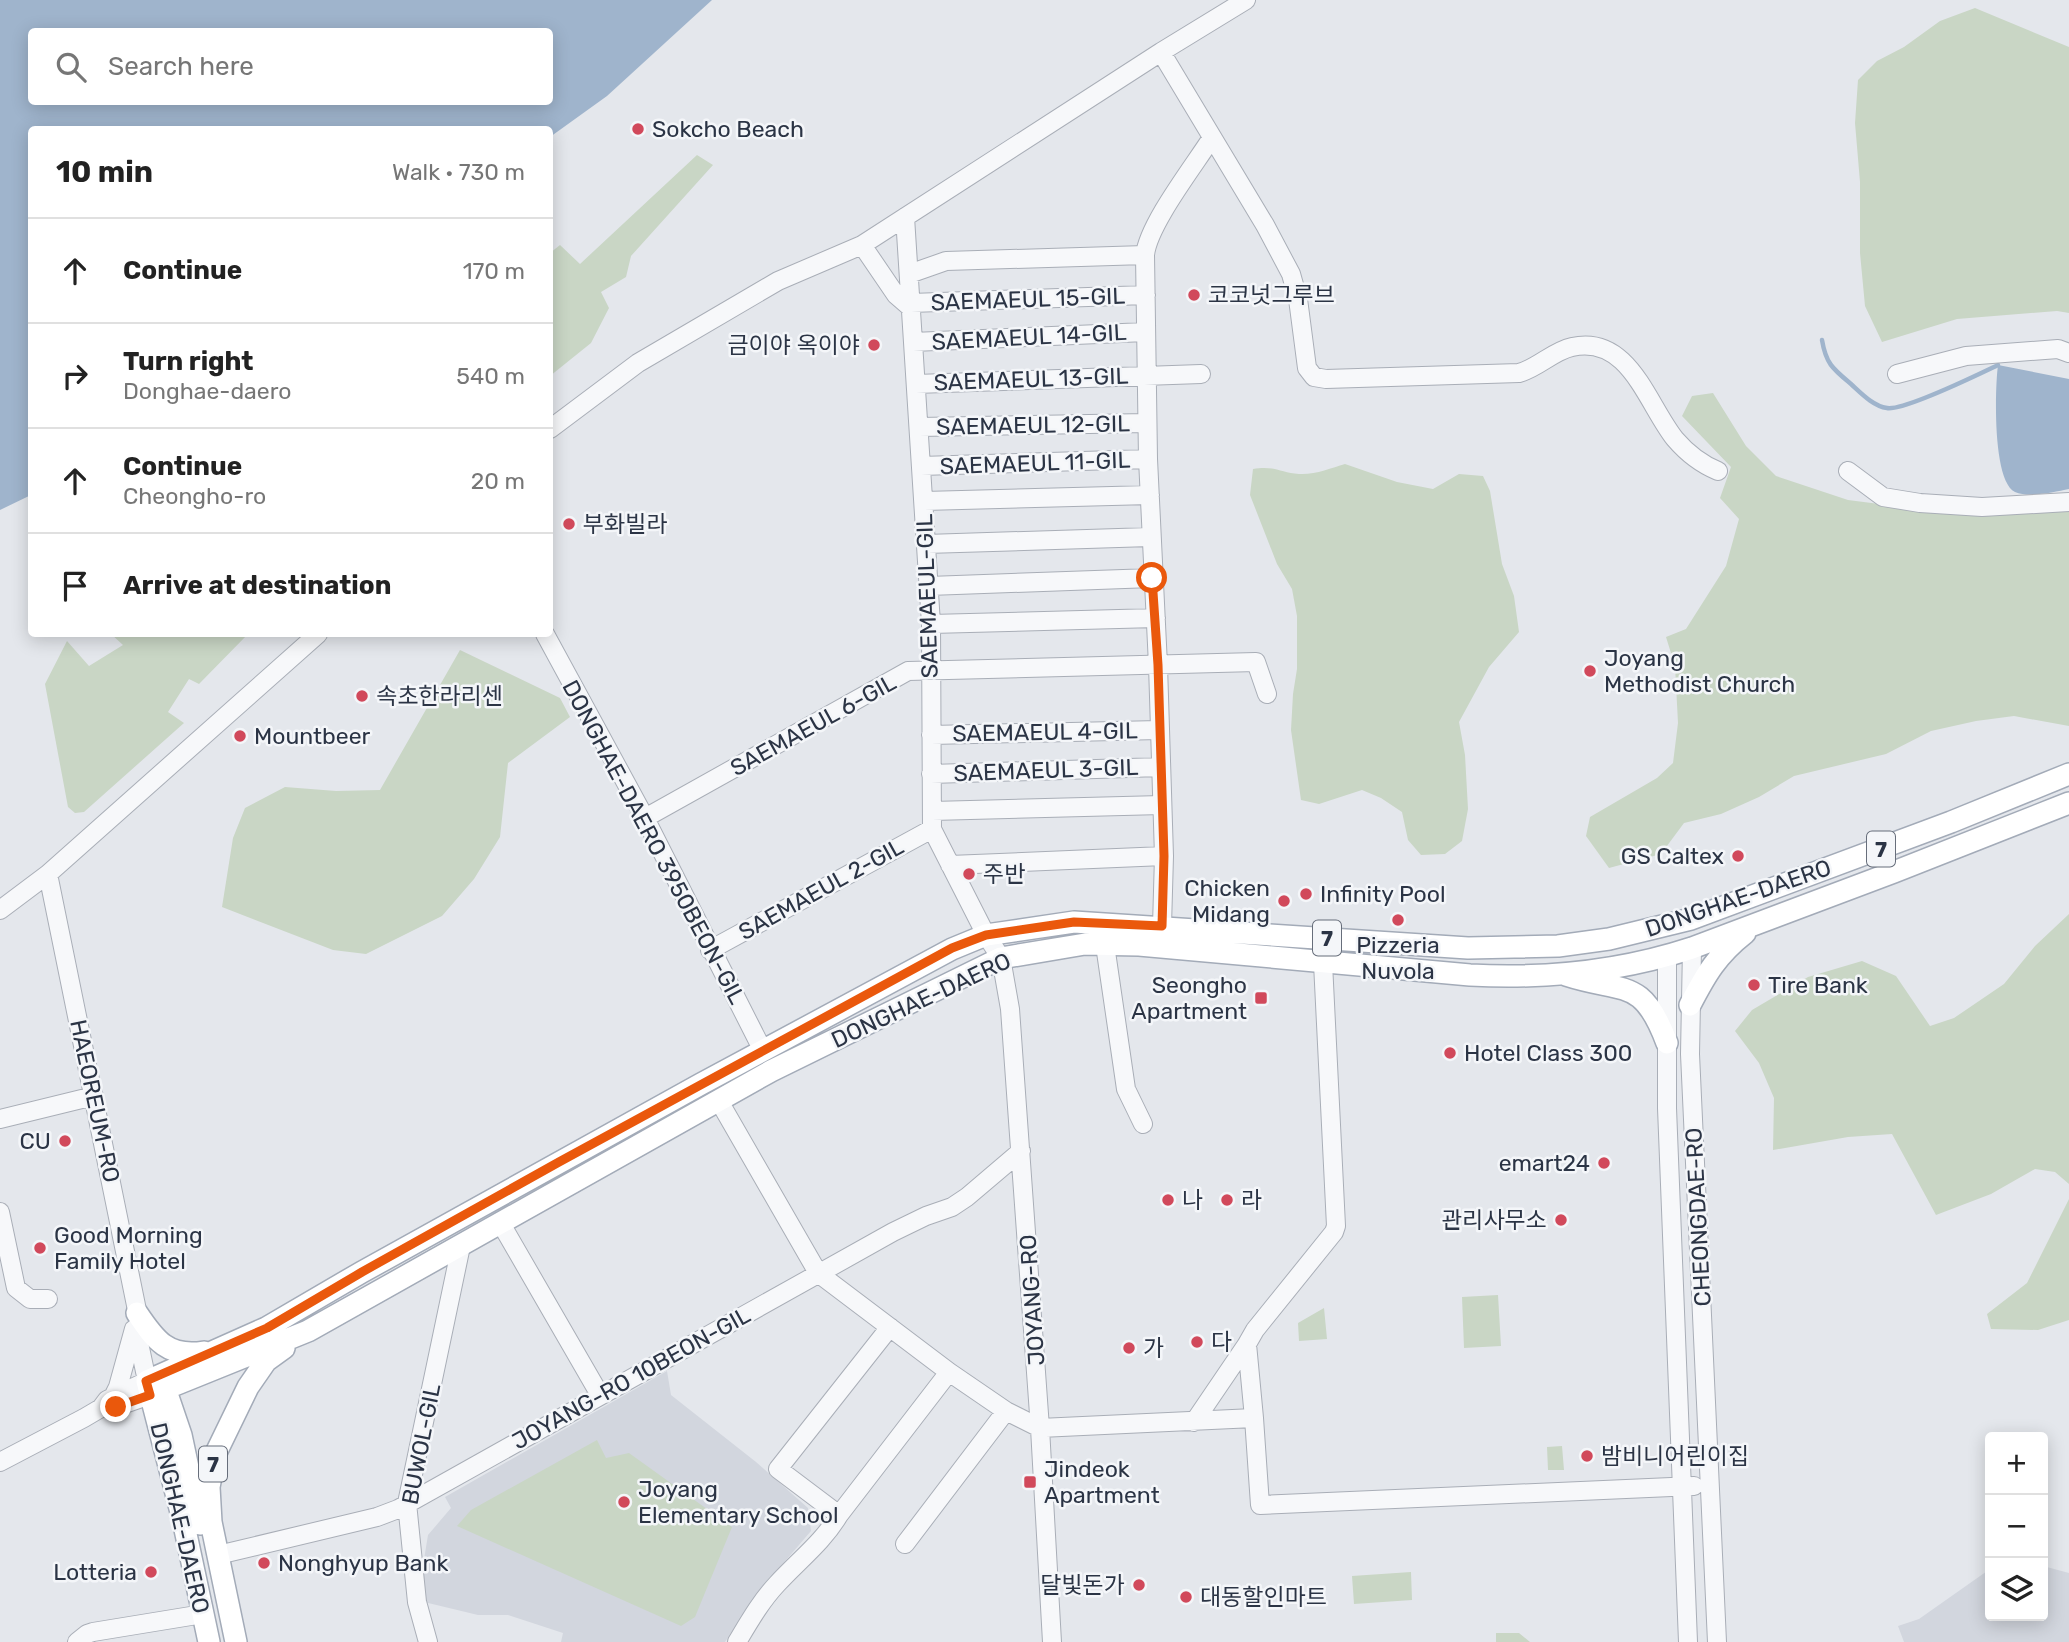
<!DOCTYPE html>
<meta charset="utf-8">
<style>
:root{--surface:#fff;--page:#f2f2f2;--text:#222;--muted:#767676;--line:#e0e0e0}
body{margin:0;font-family:Rubik,"Noto Sans KR",sans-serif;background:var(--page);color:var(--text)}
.controls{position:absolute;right:21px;bottom:21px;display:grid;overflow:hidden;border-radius:7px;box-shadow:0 4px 18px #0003}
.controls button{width:63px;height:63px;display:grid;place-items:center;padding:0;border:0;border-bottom:2px solid var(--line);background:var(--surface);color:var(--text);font:35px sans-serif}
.stop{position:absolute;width:21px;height:21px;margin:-16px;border:5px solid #ea580c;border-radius:50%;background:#fff}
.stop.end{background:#ea580c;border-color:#fff;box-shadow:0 2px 7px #0008}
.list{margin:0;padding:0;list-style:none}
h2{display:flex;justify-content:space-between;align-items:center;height:91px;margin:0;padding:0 28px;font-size:30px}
h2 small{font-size:23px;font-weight:400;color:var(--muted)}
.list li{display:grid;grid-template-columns:46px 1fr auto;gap:21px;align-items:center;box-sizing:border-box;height:105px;padding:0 28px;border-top:2px solid var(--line)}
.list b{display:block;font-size:26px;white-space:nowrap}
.list p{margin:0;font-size:23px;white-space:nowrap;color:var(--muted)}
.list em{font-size:23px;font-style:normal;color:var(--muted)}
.icon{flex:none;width:38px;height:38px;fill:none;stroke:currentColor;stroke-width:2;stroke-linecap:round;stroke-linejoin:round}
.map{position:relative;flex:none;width:2069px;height:1642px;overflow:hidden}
.search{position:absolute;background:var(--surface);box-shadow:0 4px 18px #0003;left:28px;top:28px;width:525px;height:77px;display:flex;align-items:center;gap:18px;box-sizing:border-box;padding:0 24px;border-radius:7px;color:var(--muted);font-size:26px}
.panel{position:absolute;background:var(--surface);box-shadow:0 4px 18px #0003;left:28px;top:126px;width:525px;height:511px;border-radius:7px}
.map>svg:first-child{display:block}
.built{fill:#d2d6de}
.green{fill:#c9d6c5}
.water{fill:#9fb4cc;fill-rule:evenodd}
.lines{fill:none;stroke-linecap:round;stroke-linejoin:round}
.stream{stroke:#9fb4cc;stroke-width:4.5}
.minor-casing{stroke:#a9aeb7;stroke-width:20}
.major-casing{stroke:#a3abb8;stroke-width:24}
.minor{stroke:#f7f8fa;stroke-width:18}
.major{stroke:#fff;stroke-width:21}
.route{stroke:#ea580c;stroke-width:9}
.poi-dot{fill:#d1495b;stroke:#f4f6f9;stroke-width:2.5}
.labels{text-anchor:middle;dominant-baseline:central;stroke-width:5;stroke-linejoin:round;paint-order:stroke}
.shield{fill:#f4f6f9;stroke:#676e7b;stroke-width:2}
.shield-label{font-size:21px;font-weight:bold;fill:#2b3445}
.poi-label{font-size:23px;fill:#2b3445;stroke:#f4f6f9;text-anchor:start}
.street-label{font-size:23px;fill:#2b3445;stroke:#f4f6f9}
</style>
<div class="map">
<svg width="2069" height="1642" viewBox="0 0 2069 1642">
<rect width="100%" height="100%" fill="#e4e7ec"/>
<path class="built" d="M 667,1371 L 671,1395 L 756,1462 L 808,1508 L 811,1531 L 756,1595 L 725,1642 L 561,1642 L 563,1633 L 508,1615 L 478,1615 L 424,1602 L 419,1590 L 428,1535 L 451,1508 L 445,1497 Z
M 2043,1566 L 2069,1573 L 2069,1642 L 1904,1642 L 1898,1626 L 1919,1619 L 1990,1569 L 1990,1616 L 2043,1616 Z"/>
<path class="green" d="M 1975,8 L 2069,47 L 2069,313 L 2057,311 L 1957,319 L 1882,342 L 1865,306 L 1860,253 L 1860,182 L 1855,123 L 1858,80 L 1877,61 L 1904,47 L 1940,21 Z
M 697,155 L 713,165 L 631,256 L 626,277 L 601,292 L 609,308 L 591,343 L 550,376 L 550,253 L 560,245 L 580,264 Z
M 1713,393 L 1746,446 L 1776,476 L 1848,500 L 1934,511 L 1989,510 L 2019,514 L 2069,508 L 2069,726 L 2014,716 L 1976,721 L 1931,731 L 1886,754 L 1794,776 L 1759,797 L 1721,814 L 1684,823 L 1661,854 L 1609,868 L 1586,836 L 1590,817 L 1657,778 L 1673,763 L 1678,723 L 1675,666 L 1666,637 L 1686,629 L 1726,566 L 1739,519 L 1720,498 L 1731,467 L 1682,416 L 1692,396 Z
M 1345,464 L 1397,482 L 1433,489 L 1459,474 L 1483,476 L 1490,491 L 1502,564 L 1514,596 L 1519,632 L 1489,667 L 1459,722 L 1465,755 L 1468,809 L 1462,841 L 1445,854 L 1421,855 L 1408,840 L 1402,812 L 1381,798 L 1362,790 L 1319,804 L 1301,800 L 1291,730 L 1293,694 L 1297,669 L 1297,616 L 1292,589 L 1277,564 L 1250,495 L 1253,469 C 1274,465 1281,473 1299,474 C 1315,475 1331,468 1345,464 Z
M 111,634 L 248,634 L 199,684 L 189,679 L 168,712 L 184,723 L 84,812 L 75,813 L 68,807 L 45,684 L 67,641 L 89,666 L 123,645 Z
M 460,650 L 560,698 L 570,717 L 508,763 L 500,837 L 474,879 L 442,916 L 366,954 L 333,950 L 222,907 L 233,838 L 245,808 L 285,787 L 336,791 L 380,790 Z
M 2069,914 L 2069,1184 L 2055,1172 L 2035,1169 L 1991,1194 L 1936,1215 L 1892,1134 L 1848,1137 L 1773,1150 L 1774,1098 L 1759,1063 L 1735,1031 L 1752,1010 L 1808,977 L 1862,961 L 1896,976 L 1930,1026 L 1954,1018 L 2004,984 L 2035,946 Z
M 2069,1199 L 2069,1320 L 2038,1330 L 1991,1329 L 1987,1314 L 2027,1283 Z
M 1498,1295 L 1501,1346 L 1464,1348 L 1462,1297 Z
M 1324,1308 L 1327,1339 L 1299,1341 L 1298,1323 Z
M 597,1440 L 606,1458 L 629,1453 L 732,1527 L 695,1617 L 681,1626 L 457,1526 L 471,1510 Z
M 1562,1446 L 1564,1470 L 1548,1470 L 1547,1447 Z
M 1411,1572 L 1412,1600 L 1354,1604 L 1352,1576 Z
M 1496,1633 L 1519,1633 L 1530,1642 L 1496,1642 Z"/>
<path class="water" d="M 0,0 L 712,0 L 607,96 L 550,137 L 550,130 L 32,130 L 31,495 L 0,510 ZM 32,32 L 550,32 L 550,102 L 32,102 Z
M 1998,365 L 2069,379 L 2069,489 C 2054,492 2029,498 2015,492 C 1992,481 1995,387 1998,365 Z"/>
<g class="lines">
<path class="stream" d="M 1822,340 C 1826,364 1833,369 1851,384 C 1861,393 1873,406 1887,408 C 1904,411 1979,374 1998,365"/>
<g class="minor-casing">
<path id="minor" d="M 1161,52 L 1265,225 L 1291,274 L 1298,299 L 1307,368 L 1314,377 L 1326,379 L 1519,373 C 1538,368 1553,351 1572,347 C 1629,334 1647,404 1675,439 C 1687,453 1701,464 1718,471
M 905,217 L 931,624 L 932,829 L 986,935 L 1001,958 L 1010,1009 L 1040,1428 L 1052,1642
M 862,245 L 896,295 L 911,308
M 909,274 L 946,261 L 1145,255
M 911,303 L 1146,295
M 913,342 L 1146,332
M 1897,374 L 1966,356 L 2058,349 L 2069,353
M 916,384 L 1201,374
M 919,427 L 1147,423
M 550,429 L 638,363 L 778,281 L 862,245 L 1161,52 L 1246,0
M 921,466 L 1148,459
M 1848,471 L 1883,497 L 1920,503 L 1982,507 L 2069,502
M 924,501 L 1150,495
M 926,544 L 1150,537
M 929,586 L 1152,578
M 931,624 L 1156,618
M 545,634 L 645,818 L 763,1051
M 931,735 L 1159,730
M 931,774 L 1161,767
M 932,811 L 1162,805
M 645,818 L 908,671 L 1256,662 L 1267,694
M 950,865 L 1164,856
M 0,910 L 48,874 L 318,634
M 1162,926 L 1164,856 L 1158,665 L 1148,459 L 1145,255 C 1148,225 1193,167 1211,139
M 1105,945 L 1126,1089 L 1143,1124
M 1692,948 L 1690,1054 L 1717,1642
M 710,950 L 932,829
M 1667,956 L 1667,1108 L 1688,1642
M 719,1101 L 818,1273 L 949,1372 L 1006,1411 L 1040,1428 L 1254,1418 L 1247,1344 L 1255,1330 L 1334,1232 L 1336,1226 L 1323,963
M 0,1119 L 94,1096
M 0,1212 L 16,1288 L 30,1299 L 48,1299
M 500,1222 L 600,1395
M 113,1397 L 118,1387 L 134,1329
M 110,1409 L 150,1395
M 1254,1418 L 1260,1505 L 1694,1486
M 1194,1422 L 1247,1344
M 0,1462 L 84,1418 L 101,1408 L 107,1400 L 147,1381 L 139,1343 L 139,1320 L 48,874
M 839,1515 L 778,1469 L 890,1327
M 905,1544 L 1006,1411
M 218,1555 L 377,1517 L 398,1509 L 893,1232 L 926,1216 L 952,1207 L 967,1197 L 1021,1151
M 77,1642 L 87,1634 L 93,1632 L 203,1614
M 428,1642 L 417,1602 L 407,1503 L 461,1246
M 737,1642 C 749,1622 761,1601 777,1584 C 798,1561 823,1542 839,1515 L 949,1372"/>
</g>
<g class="major-casing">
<path id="major" d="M 1566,975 C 1624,994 1642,976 1667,1043
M 1690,1005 C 1706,974 1717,955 1745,933
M 137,1313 C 155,1340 168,1358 204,1352
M 161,1376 L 181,1435 L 200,1524
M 150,1395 L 308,1331 L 771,1071 L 1001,958 L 1085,944 L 1139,945 L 1470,975 C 1544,979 1622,971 1692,948 L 1894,872 L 2069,803
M 209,1642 L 183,1520 L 147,1381 L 266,1328 L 362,1272 L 701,1084 L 952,949 L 986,935 L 1074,922 L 1468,948 L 1558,946 L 1609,939 L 1691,919 L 1951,822 L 2069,774
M 236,1642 L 211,1522 L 209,1487 L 215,1455 L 248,1387 L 266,1361 L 284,1348"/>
</g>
<use href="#minor" class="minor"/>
<use href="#major" class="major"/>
</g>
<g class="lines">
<path class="route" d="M 116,1407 L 150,1395 L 146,1381 L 267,1328 L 362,1272 L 559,1162 L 952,948 L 986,935 L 1074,922 L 1162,926 L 1164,856 L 1158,665 L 1152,578"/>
</g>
<g class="poi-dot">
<circle cx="638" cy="129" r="7"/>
<circle cx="1194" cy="295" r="7"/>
<circle cx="874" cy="345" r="7"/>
<circle cx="569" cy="524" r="7"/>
<circle cx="1590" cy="671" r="7"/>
<circle cx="362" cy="696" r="7"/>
<circle cx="240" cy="736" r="7"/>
<circle cx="1738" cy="856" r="7"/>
<circle cx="969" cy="874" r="7"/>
<circle cx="1306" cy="894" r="7"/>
<circle cx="1284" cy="901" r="7"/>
<circle cx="1398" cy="920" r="7"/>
<circle cx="1754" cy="985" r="7"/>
<rect x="1254" y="991" width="14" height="14" rx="3.5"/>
<circle cx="1450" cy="1053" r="7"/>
<circle cx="65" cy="1141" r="7"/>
<circle cx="1604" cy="1163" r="7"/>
<circle cx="1168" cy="1200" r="7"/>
<circle cx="1227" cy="1200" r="7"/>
<circle cx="1561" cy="1220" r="7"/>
<circle cx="40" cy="1248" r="7"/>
<circle cx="1197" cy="1342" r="7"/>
<circle cx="1129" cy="1348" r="7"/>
<circle cx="1587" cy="1456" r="7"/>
<rect x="1023" y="1475" width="14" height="14" rx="3.5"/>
<circle cx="624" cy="1502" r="7"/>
<circle cx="264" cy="1563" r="7"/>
<circle cx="151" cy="1572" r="7"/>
<circle cx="1139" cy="1585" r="7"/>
<circle cx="1186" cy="1597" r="7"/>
</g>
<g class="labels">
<g class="shield">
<rect x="1867" y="831.5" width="28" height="35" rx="5"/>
<rect x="1313" y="920.5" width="28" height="35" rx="5"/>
<rect x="199" y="1446.5" width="28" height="35" rx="5"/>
</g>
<g class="shield-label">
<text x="1881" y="849">7</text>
<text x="1327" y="938">7</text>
<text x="213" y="1464">7</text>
</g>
<g class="poi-label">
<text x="652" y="129">Sokcho Beach</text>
<text x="1208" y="295">코코넛그루브</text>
<text x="860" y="345" text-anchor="end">금이야 옥이야</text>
<text x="583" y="524">부화빌라</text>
<text x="1604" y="658">Joyang<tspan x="1604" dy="26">Methodist Church</tspan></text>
<text x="376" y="696">속초한라리센</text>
<text x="254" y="736">Mountbeer</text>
<text x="1724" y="856" text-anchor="end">GS Caltex</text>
<text x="983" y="874">주반</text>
<text x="1270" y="888" text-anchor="end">Chicken<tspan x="1270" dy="26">Midang</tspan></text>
<text x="1320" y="894">Infinity Pool</text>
<text x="1398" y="945" text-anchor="middle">Pizzeria<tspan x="1398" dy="26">Nuvola</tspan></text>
<text x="1247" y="985" text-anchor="end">Seongho<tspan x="1247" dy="26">Apartment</tspan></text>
<text x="1768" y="985">Tire Bank</text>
<text x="1464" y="1053">Hotel Class 300</text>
<text x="51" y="1141" text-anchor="end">CU</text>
<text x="1590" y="1163" text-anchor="end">emart24</text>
<text x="1182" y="1200">나</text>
<text x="1241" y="1200">라</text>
<text x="1547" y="1220" text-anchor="end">관리사무소</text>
<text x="54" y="1235">Good Morning<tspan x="54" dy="26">Family Hotel</tspan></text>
<text x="1211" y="1342">다</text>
<text x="1143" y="1348">가</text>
<text x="1601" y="1456">밤비니어린이집</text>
<text x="1044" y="1469">Jindeok<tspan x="1044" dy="26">Apartment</tspan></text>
<text x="638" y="1489">Joyang<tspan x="638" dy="26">Elementary School</tspan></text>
<text x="278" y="1563">Nonghyup Bank</text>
<text x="137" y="1572" text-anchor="end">Lotteria</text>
<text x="1125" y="1585" text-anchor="end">달빛돈가</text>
<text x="1200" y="1597">대동할인마트</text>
</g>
<g class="street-label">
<text transform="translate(1028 299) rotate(-2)">SAEMAEUL 15-GIL</text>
<text transform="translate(1029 337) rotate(-3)">SAEMAEUL 14-GIL</text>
<text transform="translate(1031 379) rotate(-2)">SAEMAEUL 13-GIL</text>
<text transform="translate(1033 425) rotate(-1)">SAEMAEUL 12-GIL</text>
<text transform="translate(1035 463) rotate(-2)">SAEMAEUL 11-GIL</text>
<text transform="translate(927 596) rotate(-92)">SAEMAEUL-GIL</text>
<text transform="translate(813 725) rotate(-29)">SAEMAEUL 6-GIL</text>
<text transform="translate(1045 732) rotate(-1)">SAEMAEUL 4-GIL</text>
<text transform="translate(1046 770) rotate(-2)">SAEMAEUL 3-GIL</text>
<text transform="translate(654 842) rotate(62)">DONGHAE-DAERO 3950BEON-GIL</text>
<text transform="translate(821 889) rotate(-29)">SAEMAEUL 2-GIL</text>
<text transform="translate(1738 898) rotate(-19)">DONGHAE-DAERO</text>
<text transform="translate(921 1000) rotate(-25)">DONGHAE-DAERO</text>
<text transform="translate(95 1101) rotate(78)">HAEOREUM-RO</text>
<text transform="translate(1698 1217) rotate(-93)">CHEONGDAE-RO</text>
<text transform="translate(1032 1300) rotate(-94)">JOYANG-RO</text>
<text transform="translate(631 1378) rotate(-29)">JOYANG-RO 10BEON-GIL</text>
<text transform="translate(421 1444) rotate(-79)">BUWOL-GIL</text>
<text transform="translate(180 1518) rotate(77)">DONGHAE-DAERO</text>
</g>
</g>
</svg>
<div class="controls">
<button>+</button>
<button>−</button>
<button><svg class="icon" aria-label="layers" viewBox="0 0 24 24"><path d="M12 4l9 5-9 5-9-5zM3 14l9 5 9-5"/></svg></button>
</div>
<div class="stop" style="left:1152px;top:578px"></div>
<div class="stop end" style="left:116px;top:1407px"></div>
<div class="search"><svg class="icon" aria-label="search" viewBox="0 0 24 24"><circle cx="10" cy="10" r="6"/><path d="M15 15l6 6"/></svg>Search here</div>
<section class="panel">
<h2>10 min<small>Walk · 730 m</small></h2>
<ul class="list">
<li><svg class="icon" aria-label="ahead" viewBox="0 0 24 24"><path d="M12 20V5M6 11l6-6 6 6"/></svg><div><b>Continue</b></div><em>170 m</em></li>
<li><svg class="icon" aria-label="right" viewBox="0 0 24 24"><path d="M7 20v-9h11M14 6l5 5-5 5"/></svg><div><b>Turn right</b><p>Donghae-daero</p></div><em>540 m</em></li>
<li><svg class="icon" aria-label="ahead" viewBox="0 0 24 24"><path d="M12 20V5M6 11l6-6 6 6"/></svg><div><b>Continue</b><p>Cheongho-ro</p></div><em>20 m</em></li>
<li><svg class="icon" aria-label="arrive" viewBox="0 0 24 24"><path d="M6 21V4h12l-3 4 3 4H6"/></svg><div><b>Arrive at destination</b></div></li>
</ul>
</section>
</div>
